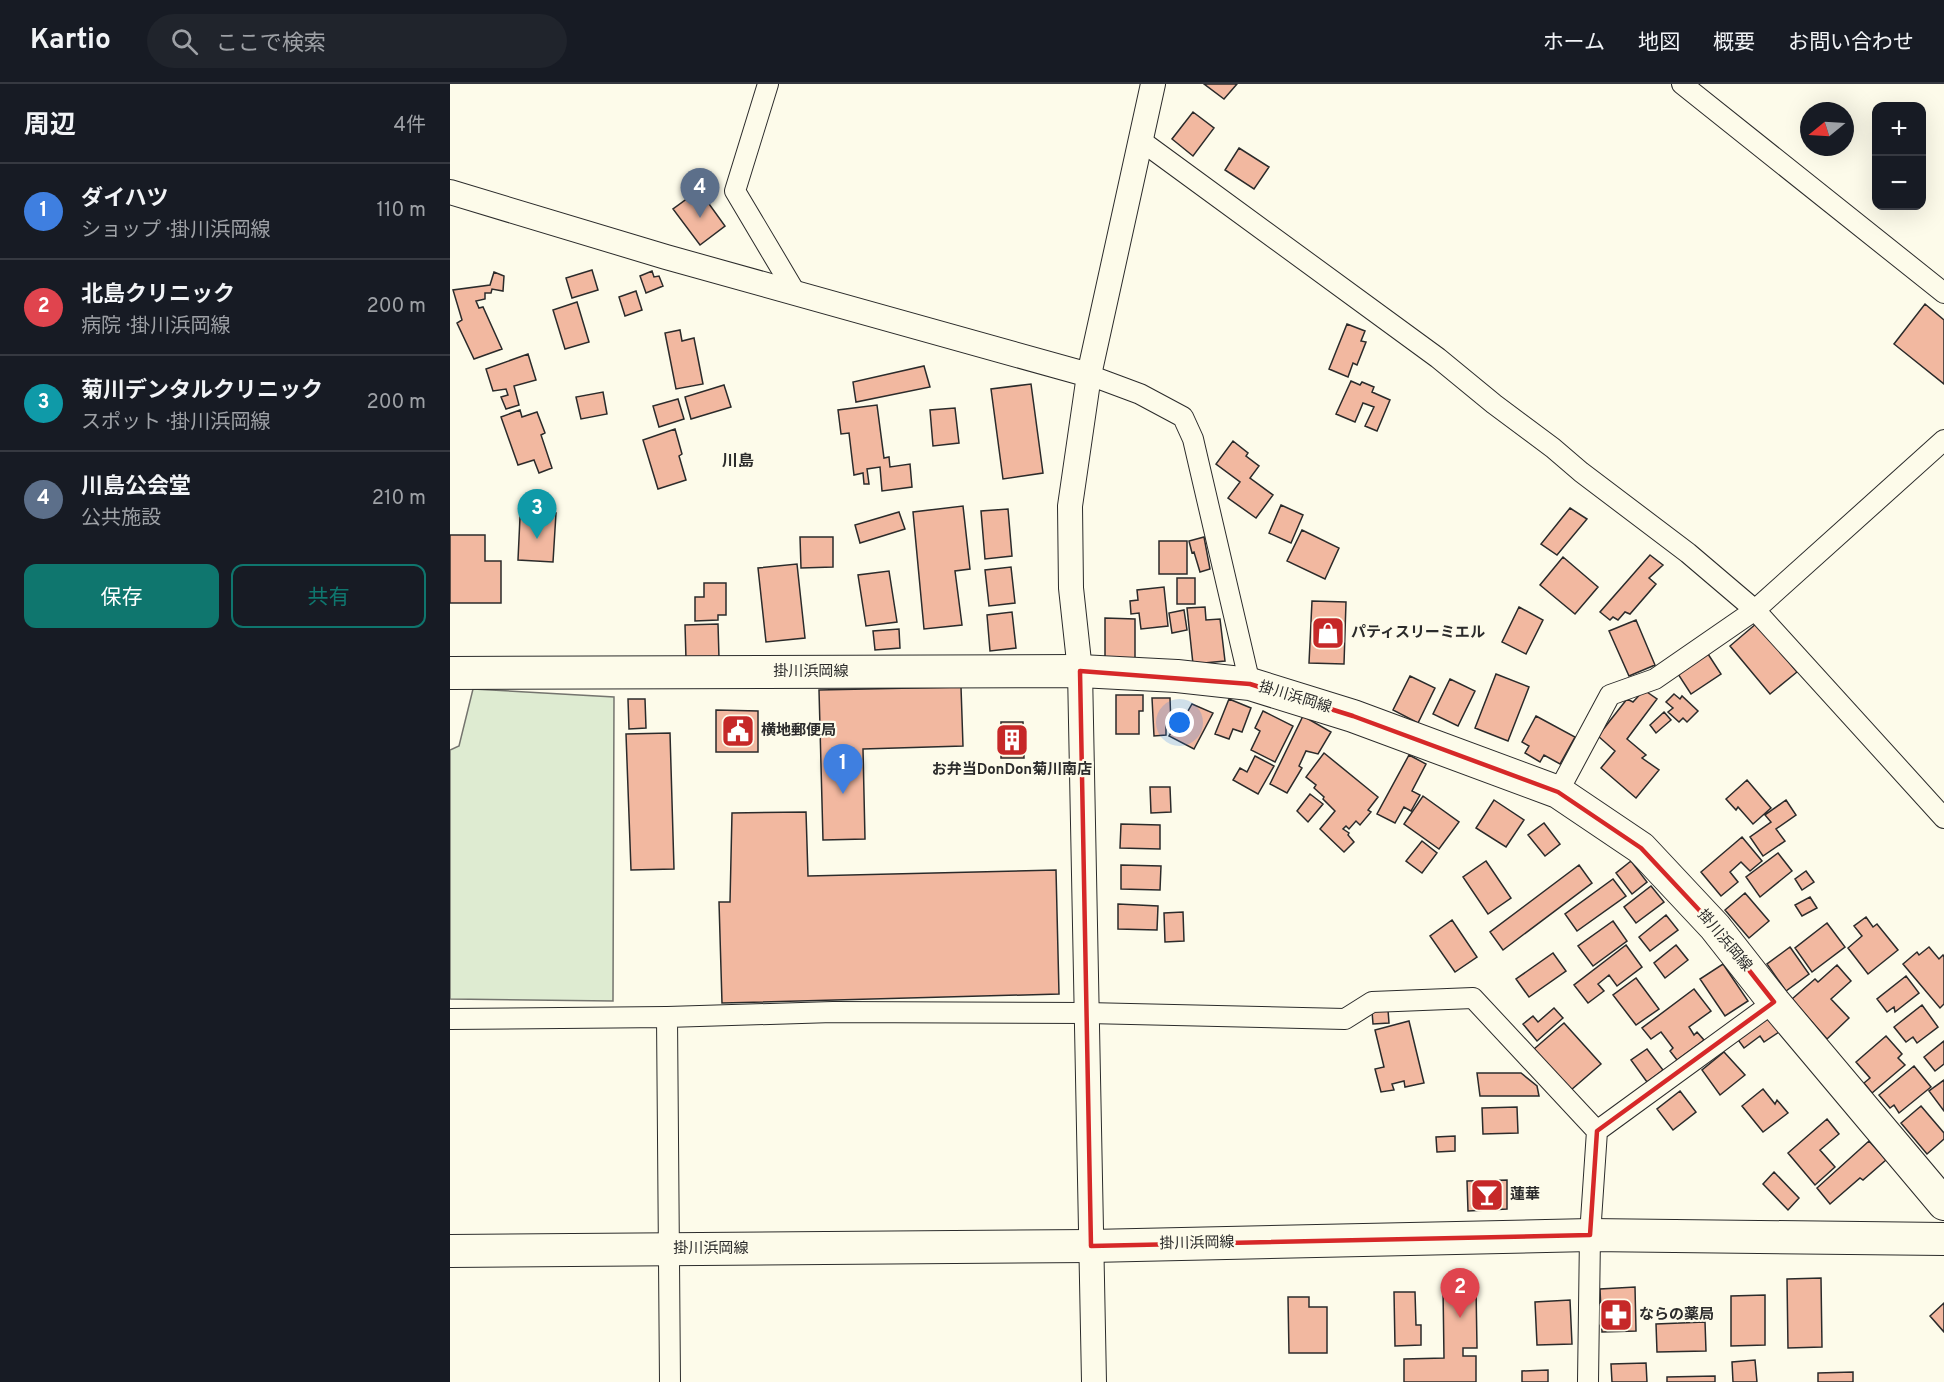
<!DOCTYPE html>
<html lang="ja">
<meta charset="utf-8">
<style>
:root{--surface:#171b24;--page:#20242c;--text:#f1f3f6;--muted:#9ea1a6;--line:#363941;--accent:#0f766e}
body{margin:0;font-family:Overpass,"Noto Sans JP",sans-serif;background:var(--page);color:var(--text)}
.controls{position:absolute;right:18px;top:18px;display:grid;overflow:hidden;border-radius:12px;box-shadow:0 6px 24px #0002}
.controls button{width:54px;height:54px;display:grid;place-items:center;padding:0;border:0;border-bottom:2px solid var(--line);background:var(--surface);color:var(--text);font:30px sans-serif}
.compass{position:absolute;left:1350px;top:18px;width:54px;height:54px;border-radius:50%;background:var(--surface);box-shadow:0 6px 24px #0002;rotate:252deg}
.you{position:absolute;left:730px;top:639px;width:21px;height:21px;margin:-15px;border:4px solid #fff;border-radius:50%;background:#1a73e8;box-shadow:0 0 0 9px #1a73e833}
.badge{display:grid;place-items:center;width:39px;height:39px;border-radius:50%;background:var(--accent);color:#fff;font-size:20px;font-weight:700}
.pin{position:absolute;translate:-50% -50px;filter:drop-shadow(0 2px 3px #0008)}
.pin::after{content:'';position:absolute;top:32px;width:21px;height:18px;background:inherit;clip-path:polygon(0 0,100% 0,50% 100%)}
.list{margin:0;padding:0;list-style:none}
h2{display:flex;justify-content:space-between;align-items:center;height:78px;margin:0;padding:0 24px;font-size:26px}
h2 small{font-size:20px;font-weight:400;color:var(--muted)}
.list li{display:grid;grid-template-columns:39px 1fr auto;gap:18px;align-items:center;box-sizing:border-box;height:96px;padding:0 24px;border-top:2px solid var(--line)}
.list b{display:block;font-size:22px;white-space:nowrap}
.list p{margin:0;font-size:20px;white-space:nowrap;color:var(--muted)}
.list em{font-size:20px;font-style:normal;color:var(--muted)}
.actions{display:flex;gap:12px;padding:18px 24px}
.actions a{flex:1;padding:14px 0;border:2px solid var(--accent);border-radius:12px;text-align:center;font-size:21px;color:var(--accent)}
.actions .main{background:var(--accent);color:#fff}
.icon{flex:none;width:33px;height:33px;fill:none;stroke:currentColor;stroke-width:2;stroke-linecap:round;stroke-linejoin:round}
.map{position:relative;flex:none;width:1494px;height:1298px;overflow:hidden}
header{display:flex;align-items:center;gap:36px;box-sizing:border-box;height:84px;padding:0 30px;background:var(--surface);border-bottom:2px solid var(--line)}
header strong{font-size:28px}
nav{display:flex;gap:33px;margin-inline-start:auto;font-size:21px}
.search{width:420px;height:54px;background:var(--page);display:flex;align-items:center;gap:15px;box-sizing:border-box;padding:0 21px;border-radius:33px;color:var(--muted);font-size:22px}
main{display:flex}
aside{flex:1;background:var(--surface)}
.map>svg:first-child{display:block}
.green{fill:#deebd1;stroke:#74746e;stroke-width:1.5}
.building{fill:#f2b8a0;stroke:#2b2b2b;stroke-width:1.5}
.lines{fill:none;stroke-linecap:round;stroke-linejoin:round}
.minor-casing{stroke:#2b2b2b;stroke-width:22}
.tertiary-casing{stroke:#2b2b2b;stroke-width:26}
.primary-casing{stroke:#2b2b2b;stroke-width:34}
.minor{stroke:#fdfbea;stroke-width:20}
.tertiary{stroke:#fdfbea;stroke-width:24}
.primary{stroke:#fdfbea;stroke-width:32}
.marked{fill:none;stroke:#d62828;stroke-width:4.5;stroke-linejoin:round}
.labels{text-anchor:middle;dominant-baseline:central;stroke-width:4.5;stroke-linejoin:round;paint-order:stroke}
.poi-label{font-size:15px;font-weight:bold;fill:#2b2b2b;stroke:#fdfbea;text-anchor:start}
.street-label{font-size:15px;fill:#2b2b2b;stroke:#fdfbea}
.neighbourhood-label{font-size:16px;font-weight:bold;fill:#2b2b2b;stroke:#fdfbea}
</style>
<header>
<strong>Kartio</strong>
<div class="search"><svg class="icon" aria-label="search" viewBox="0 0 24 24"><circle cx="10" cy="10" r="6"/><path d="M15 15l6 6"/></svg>ここで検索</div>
<nav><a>ホーム</a><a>地図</a><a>概要</a><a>お問い合わせ</a></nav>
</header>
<main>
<aside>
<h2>周辺<small>4件</small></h2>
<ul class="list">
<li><span class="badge" style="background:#3f7fe0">1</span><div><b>ダイハツ</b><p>ショップ · 掛川浜岡線</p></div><em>110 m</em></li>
<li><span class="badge" style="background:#e0444e">2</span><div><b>北島クリニック</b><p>病院 · 掛川浜岡線</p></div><em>200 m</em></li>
<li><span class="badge" style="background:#0f9aa8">3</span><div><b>菊川デンタルクリニック</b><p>スポット · 掛川浜岡線</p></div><em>200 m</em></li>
<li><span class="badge" style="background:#5c6f8a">4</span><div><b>川島公会堂</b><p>公共施設</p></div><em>210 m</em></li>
</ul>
<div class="actions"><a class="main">保存</a><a>共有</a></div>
</aside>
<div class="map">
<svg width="1494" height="1298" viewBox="0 0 1494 1298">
<rect width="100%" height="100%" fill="#fdfbea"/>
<path class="green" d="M 23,605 L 164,613 L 163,917 L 0,915 L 0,666 L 9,662 Z"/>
<path class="building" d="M 754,0 L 787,0 L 774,15 Z
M 743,28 L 764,44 L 743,72 L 722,55 Z
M 789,64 L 819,83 L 804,105 L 775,86 Z
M 249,106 L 275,142 L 250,161 L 223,125 Z
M 142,186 L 148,206 L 122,214 L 116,194 Z
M 202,187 L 204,193 L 209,192 L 213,202 L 196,209 L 190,192 Z
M 44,188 L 54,192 L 53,207 L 42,205 L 41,209 L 35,209 L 35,215 L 26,217 L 29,224 L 33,223 L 52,265 L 24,275 L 7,239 L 12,236 L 3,206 L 40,201 Z
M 186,207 L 192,226 L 175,232 L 169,213 Z
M 127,218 L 139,258 L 115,265 L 103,226 Z
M 1475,220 L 1494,236 L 1494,300 L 1444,260 Z
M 897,240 L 915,247 L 911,257 L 916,258 L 907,281 L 903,279 L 898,293 L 879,285 Z
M 230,246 L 232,257 L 244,254 L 253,300 L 226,305 L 215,249 Z
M 78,270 L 86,296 L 64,302 L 69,321 L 56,325 L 51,313 L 58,311 L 56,305 L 43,307 L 36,285 Z
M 474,282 L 480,303 L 406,318 L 403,298 Z
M 901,297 L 910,301 L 912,298 L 924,303 L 922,308 L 940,316 L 927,347 L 915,342 L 924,323 L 913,319 L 905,338 L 886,330 Z
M 581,300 L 593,389 L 553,395 L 541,305 Z
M 274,301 L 281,323 L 241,335 L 235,313 Z
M 153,308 L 157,330 L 131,335 L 126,313 Z
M 228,315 L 234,335 L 209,343 L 203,322 Z
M 427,321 L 434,374 L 439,373 L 440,383 L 460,380 L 462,403 L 432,407 L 430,383 L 417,385 L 419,400 L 414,400 L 413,389 L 404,391 L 399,349 L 391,350 L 388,326 Z
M 505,324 L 509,359 L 483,362 L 480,326 Z
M 70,326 L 72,333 L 87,328 L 95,349 L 91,351 L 102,384 L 89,389 L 84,376 L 68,381 L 51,333 Z
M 225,345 L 232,370 L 229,372 L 236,396 L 208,405 L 193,356 Z
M 783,357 L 798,369 L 796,372 L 809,382 L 800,394 L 823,411 L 806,434 L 778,414 L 790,398 L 766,380 Z
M 831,421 L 853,431 L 841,459 L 819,449 Z
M 513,422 L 520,485 L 505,487 L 512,541 L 474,545 L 463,428 Z
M 1120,424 L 1137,435 L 1107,471 L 1091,460 Z
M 558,425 L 562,472 L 535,475 L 531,427 Z
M 85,428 L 106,429 L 103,478 L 68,476 L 70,433 L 84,433 Z
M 449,428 L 455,445 L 410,459 L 405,441 Z
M 852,446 L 889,464 L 875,495 L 837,477 Z
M 0,451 L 35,451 L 35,477 L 51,477 L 51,519 L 0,519 Z
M 350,453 L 383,453 L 383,483 L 351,484 Z
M 754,453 L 760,485 L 750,488 L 744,468 L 742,469 L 739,457 Z
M 709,457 L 737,457 L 737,490 L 709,490 Z
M 1200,471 L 1213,481 L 1199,494 L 1206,500 L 1180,530 L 1175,528 L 1168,536 L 1163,533 L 1160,536 L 1150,528 Z
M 1113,473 L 1148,503 L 1125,530 L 1090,501 Z
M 347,480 L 355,554 L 316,558 L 308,484 Z
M 561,483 L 565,519 L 539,522 L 535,486 Z
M 439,487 L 447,538 L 416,542 L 408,491 Z
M 727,494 L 745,494 L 745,520 L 727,520 Z
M 254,499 L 276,499 L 276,531 L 268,531 L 268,536 L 245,537 L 245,513 L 254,513 Z
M 714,503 L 718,542 L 691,545 L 689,529 L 681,530 L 680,517 L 688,516 L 687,506 Z
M 862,517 L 896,518 L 894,580 L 859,579 Z
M 755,523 L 756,536 L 770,535 L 775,577 L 743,580 L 737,524 Z
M 1069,523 L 1093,536 L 1076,570 L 1052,558 Z
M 734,526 L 737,546 L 722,549 L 719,529 Z
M 562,528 L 566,564 L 540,567 L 537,531 Z
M 655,534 L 685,535 L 685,575 L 655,575 Z
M 1186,536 L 1205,581 L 1179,592 L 1159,547 Z
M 1307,539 L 1347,588 L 1320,610 L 1280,562 Z
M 268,540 L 269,574 L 236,575 L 235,541 Z
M 449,545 L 450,564 L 425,566 L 423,547 Z
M 1258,570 L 1271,590 L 1241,610 L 1228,590 Z
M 1046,590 L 1079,603 L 1058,657 L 1025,644 Z
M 960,592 L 985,604 L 968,639 L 943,626 Z
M 1000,595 L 1025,607 L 1008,642 L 983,630 Z
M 511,603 L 513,662 L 413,665 L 415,755 L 373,756 L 369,606 Z
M 1194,606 L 1207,615 L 1177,655 L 1196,671 L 1192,674 L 1209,686 L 1186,714 L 1151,684 L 1165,667 L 1148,652 L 1177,615 L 1183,618 Z
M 1224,610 L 1230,615 L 1232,612 L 1248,627 L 1237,638 L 1233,634 L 1229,638 L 1218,628 L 1223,624 L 1216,618 Z
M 666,611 L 693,611 L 693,627 L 689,627 L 689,650 L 666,650 Z
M 702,614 L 720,614 L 721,641 L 716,641 L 716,651 L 704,652 Z
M 178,615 L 195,615 L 196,644 L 179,645 Z
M 779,615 L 801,624 L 792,648 L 783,645 L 779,655 L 765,650 Z
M 742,620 L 763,629 L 744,665 L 719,652 L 726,640 L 730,641 Z
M 266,626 L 308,627 L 308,668 L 266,668 Z
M 813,627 L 843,642 L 825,678 L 801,666 L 810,647 L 805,644 Z
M 1214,628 L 1221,636 L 1206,649 L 1200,641 Z
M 853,632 L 881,648 L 868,670 L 856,667 L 849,682 L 852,684 L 837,709 L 820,700 Z
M 1086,632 L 1125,653 L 1110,680 L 1094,671 L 1090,678 L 1075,669 L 1079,662 L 1072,658 Z
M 551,638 L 573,638 L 574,674 L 551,674 Z
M 220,649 L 224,785 L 181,786 L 176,650 Z
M 874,669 L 928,713 L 918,726 L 921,728 L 910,741 L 906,737 L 899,745 L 896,742 L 893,745 L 899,749 L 898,751 L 904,758 L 894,768 L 870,745 L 885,727 L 873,715 L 874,713 L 864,704 L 866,701 L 856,693 Z
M 959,671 L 976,680 L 962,707 L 970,711 L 961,727 L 954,723 L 945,739 L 927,730 Z
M 805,672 L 824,682 L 808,710 L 783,696 L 790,684 L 797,688 Z
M 1297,696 L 1321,724 L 1303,740 L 1288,723 L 1286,726 L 1276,715 Z
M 700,703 L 720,703 L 721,728 L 701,729 Z
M 860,710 L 873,720 L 858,738 L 847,727 Z
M 973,712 L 1009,738 L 989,765 L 954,740 Z
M 1044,716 L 1074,736 L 1056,763 L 1026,744 Z
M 1336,716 L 1346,731 L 1326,745 L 1335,757 L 1313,772 L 1300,753 L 1321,738 L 1315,731 Z
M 356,728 L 358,792 L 606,786 L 609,910 L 272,919 L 269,818 L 280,818 L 282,729 Z
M 1094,739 L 1110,760 L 1095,772 L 1078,751 Z
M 671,740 L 710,741 L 710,765 L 670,764 Z
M 1292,753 L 1312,777 L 1300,787 L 1291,778 L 1280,788 L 1288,798 L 1271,812 L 1251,788 Z
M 972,757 L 987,769 L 972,789 L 956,777 Z
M 1328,769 L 1342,787 L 1310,813 L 1296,793 Z
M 1036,777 L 1061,814 L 1038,830 L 1013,793 Z
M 1181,777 L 1197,798 L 1182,810 L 1166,789 Z
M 671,781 L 711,782 L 710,806 L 671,805 Z
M 1129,781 L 1142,799 L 1053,866 L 1040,848 Z
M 1356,787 L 1364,798 L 1352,806 L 1345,795 Z
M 1163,795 L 1176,812 L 1127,847 L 1115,830 Z
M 1201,802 L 1214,818 L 1186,839 L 1174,823 Z
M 1295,809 L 1319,837 L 1299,854 L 1275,826 Z
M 1360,813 L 1367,824 L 1352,832 L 1345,821 Z
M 668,820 L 708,822 L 707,846 L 668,845 Z
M 733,828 L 734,857 L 715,858 L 714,829 Z
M 1216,831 L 1228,846 L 1200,867 L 1189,853 Z
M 1416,833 L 1423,843 L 1427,840 L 1448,866 L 1418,890 L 1398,864 L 1412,852 L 1404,842 Z
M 1002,836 L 1027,873 L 1005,888 L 980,852 Z
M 1163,837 L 1177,857 L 1143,882 L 1128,862 Z
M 1377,839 L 1395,863 L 1362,888 L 1345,864 Z
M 1176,861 L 1192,883 L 1167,902 L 1159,891 L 1148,900 L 1154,907 L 1138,919 L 1124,901 Z
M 1226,861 L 1238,876 L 1215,894 L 1204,879 Z
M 1340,863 L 1359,890 L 1336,907 L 1317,880 Z
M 1479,863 L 1489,875 L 1493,871 L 1494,873 L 1494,920 L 1490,924 L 1453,880 L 1467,868 L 1469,871 Z
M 1103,869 L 1116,887 L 1079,913 L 1066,895 Z
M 1273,880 L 1298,917 L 1275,932 L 1250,895 Z
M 1387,881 L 1401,897 L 1381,915 L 1399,934 L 1377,955 L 1342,915 L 1365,895 L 1368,898 Z
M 1456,892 L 1469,909 L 1445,928 L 1444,923 L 1437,928 L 1427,915 Z
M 1186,894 L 1209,925 L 1186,941 L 1163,911 Z
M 1244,905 L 1261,927 L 1239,943 L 1244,951 L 1247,948 L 1254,956 L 1227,976 L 1220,967 L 1223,964 L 1211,948 L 1201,955 L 1192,944 Z
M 1472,921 L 1488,943 L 1467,959 L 1463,953 L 1456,958 L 1444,943 Z
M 1104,924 L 1113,934 L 1087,957 L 1073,940 L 1083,932 L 1088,938 Z
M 938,926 L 939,939 L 923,940 L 922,927 Z
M 1316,931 L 1329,948 L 1314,958 L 1310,952 L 1294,964 L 1286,953 Z
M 959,937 L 974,999 L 955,1003 L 954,997 L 942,1000 L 944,1006 L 931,1008 L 925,985 L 934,983 L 925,946 Z
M 1114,939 L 1151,980 L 1121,1006 L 1084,965 Z
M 1436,952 L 1452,970 L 1448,974 L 1455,981 L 1422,1009 L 1414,999 L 1420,994 L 1406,978 Z
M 1494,957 L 1494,980 L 1485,987 L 1474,973 Z
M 1197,965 L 1213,986 L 1197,998 L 1181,976 Z
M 1274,968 L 1295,991 L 1270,1011 L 1252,986 Z
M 1464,982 L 1481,1003 L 1449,1029 L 1444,1021 L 1440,1024 L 1429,1011 Z
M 1027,989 L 1071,989 L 1087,1002 L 1089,1012 L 1030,1012 Z
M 1494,996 L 1494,1027 L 1479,1007 Z
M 1313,1005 L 1325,1020 L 1327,1016 L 1338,1029 L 1313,1048 L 1292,1022 Z
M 1230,1007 L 1246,1028 L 1223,1046 L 1207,1025 Z
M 1471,1022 L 1494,1049 L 1494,1055 L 1477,1070 L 1451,1039 Z
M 1067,1023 L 1068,1049 L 1033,1050 L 1032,1024 Z
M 1377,1035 L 1389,1050 L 1370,1066 L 1385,1083 L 1365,1101 L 1338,1069 Z
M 1005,1052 L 1005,1067 L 987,1068 L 986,1053 Z
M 1419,1057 L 1436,1076 L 1413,1096 L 1410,1094 L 1380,1120 L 1367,1104 Z
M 1324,1088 L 1349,1114 L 1338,1126 L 1313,1100 Z
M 1057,1096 L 1057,1125 L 1018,1127 L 1017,1097 Z
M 1371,1194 L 1372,1263 L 1338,1264 L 1337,1195 Z
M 1026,1203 L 1027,1264 L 1013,1264 L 1013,1272 L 1026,1272 L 1026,1298 L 954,1298 L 954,1275 L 994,1274 L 993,1204 Z
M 1185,1203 L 1186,1247 L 1152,1248 L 1150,1205 Z
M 944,1208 L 965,1208 L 966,1241 L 971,1241 L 971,1261 L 945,1262 Z
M 1315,1211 L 1315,1261 L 1281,1262 L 1281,1212 Z
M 838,1213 L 859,1213 L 859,1223 L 877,1223 L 877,1269 L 839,1269 Z
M 1120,1216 L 1122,1260 L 1087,1261 L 1085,1218 Z
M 1494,1219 L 1494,1248 L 1480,1232 Z
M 1255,1238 L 1256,1267 L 1207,1268 L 1206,1240 Z
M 1305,1276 L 1307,1298 L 1283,1298 L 1282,1278 Z
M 1196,1279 L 1197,1298 L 1162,1298 L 1161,1280 Z
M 1098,1286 L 1098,1298 L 1072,1298 L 1072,1287 Z
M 1403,1288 L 1403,1298 L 1368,1298 L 1368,1289 Z
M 1265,1292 L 1265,1298 L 1217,1298 L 1217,1293 Z"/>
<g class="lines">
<g class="minor-casing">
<path id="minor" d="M 318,0 L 285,107 L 345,208
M 1232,0 L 1494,209
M 690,56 L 988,274 L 1044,320 L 1103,364 L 1131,388 L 1238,469 L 1305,526 L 1494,734
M 639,291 L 690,310 L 733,333 L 743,355 L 800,600
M 1108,708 L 1160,611 L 1205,595 L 1305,526 L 1494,356
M 217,933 L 220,1298
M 0,935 L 217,933 L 383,928 L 637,929 L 895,935 L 922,918 L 1023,914 L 1147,1047
M 1138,1298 L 1140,1151 L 1147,1047 L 1324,918"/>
</g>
<g class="tertiary-casing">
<path id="tertiary" d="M 0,108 L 216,173 L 639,291
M 644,1298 L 630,587 L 621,504 L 620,422 L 639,291 L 703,0"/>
</g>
<g class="primary-casing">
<path id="primary" d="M 0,589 L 630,587 L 727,592 L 800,600 L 903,632 L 1108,708 L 1191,764 L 1265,843 L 1324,918 L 1494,1120
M 0,1167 L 641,1162 L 1140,1151 L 1494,1155"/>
</g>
<use href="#minor" class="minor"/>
<use href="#tertiary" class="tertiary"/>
<use href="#primary" class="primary"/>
</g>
<path class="marked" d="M 630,587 L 800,600 L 903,632 L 1108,708 L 1191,764 L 1265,843 L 1324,918 L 1147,1047 L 1140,1151 L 641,1162 Z"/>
<defs>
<g id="shop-square" transform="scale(1.725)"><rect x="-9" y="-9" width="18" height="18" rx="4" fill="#c62828" stroke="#fdfbea"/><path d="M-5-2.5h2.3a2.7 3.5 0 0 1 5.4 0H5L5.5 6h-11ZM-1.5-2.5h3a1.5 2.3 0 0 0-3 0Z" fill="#fff"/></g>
<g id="civic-square" transform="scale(1.725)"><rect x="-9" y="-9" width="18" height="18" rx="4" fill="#c62828" stroke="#fdfbea"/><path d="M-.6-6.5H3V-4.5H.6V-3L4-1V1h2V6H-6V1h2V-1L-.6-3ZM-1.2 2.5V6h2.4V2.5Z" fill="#fff"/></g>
<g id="building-square" transform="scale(1.725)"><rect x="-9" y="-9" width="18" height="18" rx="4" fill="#c62828" stroke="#fdfbea"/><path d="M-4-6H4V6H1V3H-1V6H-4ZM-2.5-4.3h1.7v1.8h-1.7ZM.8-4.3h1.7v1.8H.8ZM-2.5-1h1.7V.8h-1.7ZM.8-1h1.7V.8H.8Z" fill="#fff"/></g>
<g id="bar-square" transform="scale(1.725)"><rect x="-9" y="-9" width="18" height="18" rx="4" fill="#c62828" stroke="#fdfbea"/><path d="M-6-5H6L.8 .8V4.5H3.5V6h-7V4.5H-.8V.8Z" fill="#fff"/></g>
<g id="pharmacy-square" transform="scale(1.725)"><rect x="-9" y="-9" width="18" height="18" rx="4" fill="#c62828" stroke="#fdfbea"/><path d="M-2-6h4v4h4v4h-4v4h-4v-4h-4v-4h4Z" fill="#fff"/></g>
</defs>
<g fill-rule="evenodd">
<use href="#shop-square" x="878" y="549"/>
<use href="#civic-square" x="288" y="647"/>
<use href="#building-square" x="562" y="656"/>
<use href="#bar-square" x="1037" y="1111"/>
<use href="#pharmacy-square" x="1166" y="1231"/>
</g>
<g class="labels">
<g class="poi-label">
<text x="901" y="549">パティスリーミエル</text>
<text x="311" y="647">横地郵便局</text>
<text x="562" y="686" text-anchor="middle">お弁当DonDon菊川南店</text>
<text x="1060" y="1111">蓮華</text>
<text x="1189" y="1231">ならの薬局</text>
</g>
<g class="street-label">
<text x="361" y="588">掛川浜岡線</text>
<text transform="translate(845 614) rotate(17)">掛川浜岡線</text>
<text transform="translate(1274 857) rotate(50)">掛川浜岡線</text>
<text transform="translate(747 1160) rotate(-1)">掛川浜岡線</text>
<text x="261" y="1165">掛川浜岡線</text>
</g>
<g class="neighbourhood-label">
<text x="288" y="378">川島</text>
</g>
</g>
</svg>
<div class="controls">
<button>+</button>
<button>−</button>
</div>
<svg class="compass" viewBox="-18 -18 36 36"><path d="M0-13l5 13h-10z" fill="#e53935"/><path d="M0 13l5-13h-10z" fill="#9ea1a6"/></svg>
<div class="you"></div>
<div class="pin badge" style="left:393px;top:710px;background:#3f7fe0">1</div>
<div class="pin badge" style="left:1010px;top:1234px;background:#e0444e">2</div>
<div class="pin badge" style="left:87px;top:455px;background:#0f9aa8">3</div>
<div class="pin badge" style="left:250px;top:134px;background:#5c6f8a">4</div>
</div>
</main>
